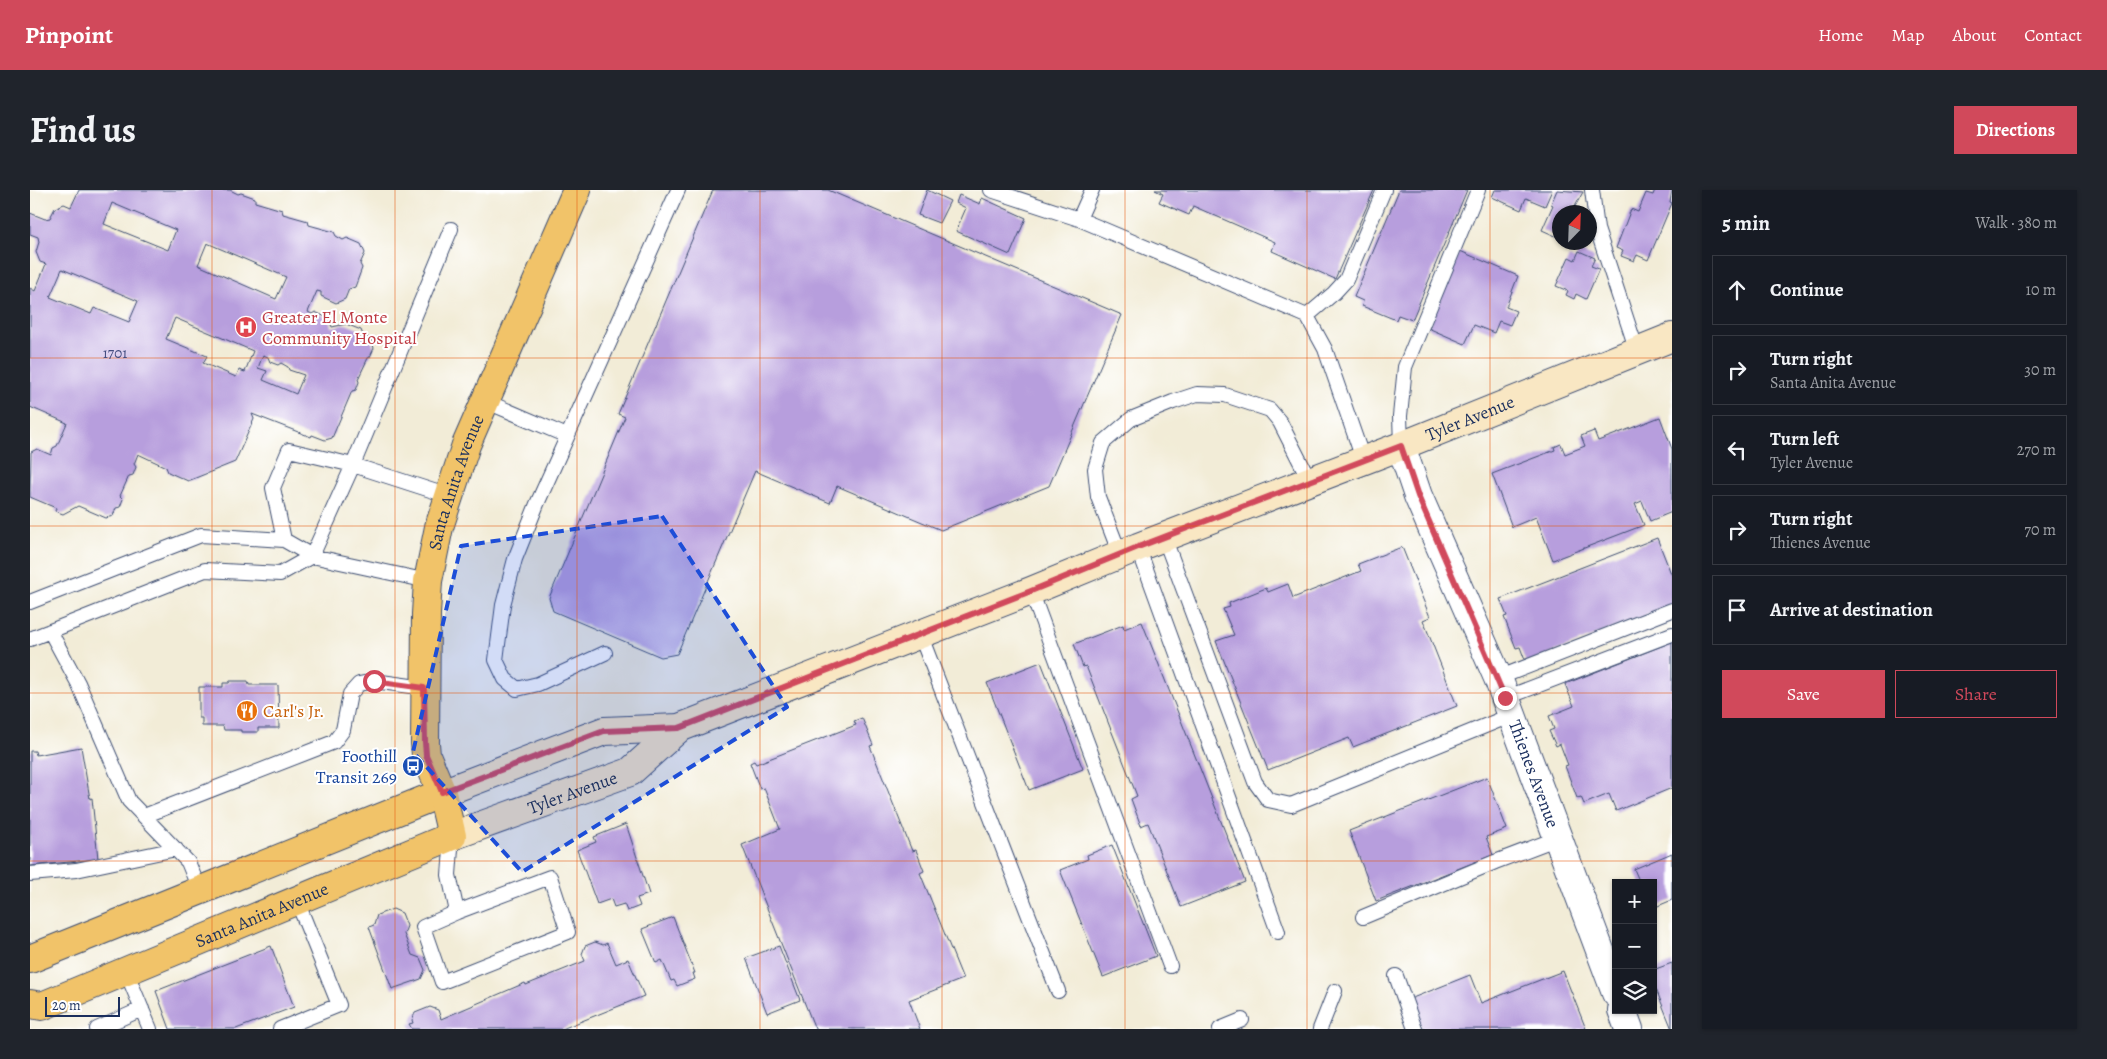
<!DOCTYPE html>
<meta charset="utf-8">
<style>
:root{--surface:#171b24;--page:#20242c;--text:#f1f3f6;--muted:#9ea1a6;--line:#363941;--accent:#d1495b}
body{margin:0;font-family:Alegreya,serif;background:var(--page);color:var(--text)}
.controls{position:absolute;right:15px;bottom:15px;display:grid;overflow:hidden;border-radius:0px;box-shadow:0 1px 4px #0004}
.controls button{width:45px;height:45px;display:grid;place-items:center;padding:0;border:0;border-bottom:1px solid var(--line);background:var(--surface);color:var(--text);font:25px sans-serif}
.compass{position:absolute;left:1522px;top:15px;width:45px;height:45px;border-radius:50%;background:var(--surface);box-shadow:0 1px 4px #0004;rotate:23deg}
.scale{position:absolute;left:15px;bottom:12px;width:75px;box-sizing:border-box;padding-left:5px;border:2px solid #1b2f5e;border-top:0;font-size:14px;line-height:18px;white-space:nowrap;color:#1b2f5e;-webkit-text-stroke:4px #fff;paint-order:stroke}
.stop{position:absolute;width:15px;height:15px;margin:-11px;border:4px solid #d1495b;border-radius:50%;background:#fff}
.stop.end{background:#d1495b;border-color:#fff;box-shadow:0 1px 5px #0008}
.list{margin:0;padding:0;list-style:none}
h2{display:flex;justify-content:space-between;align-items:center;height:65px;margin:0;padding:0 20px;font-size:21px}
h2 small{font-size:16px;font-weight:400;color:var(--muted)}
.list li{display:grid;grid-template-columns:32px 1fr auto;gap:15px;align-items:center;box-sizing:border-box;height:70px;margin:0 10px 10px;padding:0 10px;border:1px solid var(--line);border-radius:0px}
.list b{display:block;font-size:19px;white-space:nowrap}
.list p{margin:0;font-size:16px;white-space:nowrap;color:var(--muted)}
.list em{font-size:16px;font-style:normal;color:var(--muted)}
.actions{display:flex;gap:10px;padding:15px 20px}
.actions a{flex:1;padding:11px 0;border:1px solid var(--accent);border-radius:0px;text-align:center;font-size:18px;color:var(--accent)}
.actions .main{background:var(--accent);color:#fff}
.icon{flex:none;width:28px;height:28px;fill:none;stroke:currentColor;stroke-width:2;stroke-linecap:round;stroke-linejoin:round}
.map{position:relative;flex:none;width:1642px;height:839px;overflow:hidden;border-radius:0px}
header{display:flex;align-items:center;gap:30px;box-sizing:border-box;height:70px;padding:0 25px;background:var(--accent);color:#fff}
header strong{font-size:24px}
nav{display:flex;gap:28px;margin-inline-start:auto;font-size:18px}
.intro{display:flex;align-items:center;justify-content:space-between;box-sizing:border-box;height:120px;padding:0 30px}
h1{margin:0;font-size:35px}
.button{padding:12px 22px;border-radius:0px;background:var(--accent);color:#fff;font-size:18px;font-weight:700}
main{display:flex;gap:30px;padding:0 30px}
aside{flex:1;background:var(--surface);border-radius:0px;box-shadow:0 1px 4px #0004}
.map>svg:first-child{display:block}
.building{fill:#b79edd;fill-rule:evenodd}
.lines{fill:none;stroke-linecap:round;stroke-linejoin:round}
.service-casing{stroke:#3b4b70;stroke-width:16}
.minor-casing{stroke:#3b4b70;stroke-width:30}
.secondary-casing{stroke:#3b4b70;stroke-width:30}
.primary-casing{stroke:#3b4b70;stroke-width:30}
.service{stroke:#fff;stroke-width:14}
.minor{stroke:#fff;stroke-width:28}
.secondary{stroke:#f9e7c3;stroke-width:28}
.primary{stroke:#f1c369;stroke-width:28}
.route{stroke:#d1495b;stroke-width:6}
.marked{fill:#1d4ed8;fill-opacity:0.2;stroke:#1d4ed8;stroke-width:4;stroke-dasharray:10 6;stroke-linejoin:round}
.grid{fill:none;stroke:#e8590c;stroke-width:1;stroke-opacity:0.55}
.labels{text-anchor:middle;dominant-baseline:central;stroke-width:4;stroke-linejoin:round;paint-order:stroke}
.number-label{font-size:15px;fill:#424b7e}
.health-label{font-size:18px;fill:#be3a42;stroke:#fff;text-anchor:start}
.street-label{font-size:18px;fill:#1b2f5e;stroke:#fff}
.food-label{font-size:18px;fill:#c56008;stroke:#fff;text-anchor:start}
.transit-label{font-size:18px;fill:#164399;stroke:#fff;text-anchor:end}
</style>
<header>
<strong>Pinpoint</strong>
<nav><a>Home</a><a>Map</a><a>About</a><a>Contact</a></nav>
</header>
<div class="intro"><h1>Find us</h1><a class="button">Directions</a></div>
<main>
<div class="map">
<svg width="1642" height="839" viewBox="0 0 1642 839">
<rect width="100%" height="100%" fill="#fff"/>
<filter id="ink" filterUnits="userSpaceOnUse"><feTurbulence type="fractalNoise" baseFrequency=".02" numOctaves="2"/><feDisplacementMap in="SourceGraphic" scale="10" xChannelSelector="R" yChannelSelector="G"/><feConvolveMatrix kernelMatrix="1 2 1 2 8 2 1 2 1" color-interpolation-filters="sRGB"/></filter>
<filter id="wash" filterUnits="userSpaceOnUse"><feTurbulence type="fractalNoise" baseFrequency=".0096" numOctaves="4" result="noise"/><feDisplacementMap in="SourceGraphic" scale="20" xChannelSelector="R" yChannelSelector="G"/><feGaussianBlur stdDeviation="1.12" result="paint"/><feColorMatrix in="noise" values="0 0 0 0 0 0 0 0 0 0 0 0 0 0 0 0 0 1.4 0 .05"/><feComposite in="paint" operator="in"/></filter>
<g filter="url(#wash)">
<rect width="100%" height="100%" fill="#f2ecd7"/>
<g id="blocks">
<path class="building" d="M 49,0 L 200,0 L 208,4 L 211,3 L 225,8 L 225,12 L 252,20 L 253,24 L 278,31 L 279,35 L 304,42 L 306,46 L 313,50 L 317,48 L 331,54 L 335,63 L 330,74 L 332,78 L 325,97 L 319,99 L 315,109 L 306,113 L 291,106 L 291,102 L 287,101 L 278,122 L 282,124 L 285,122 L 298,128 L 302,137 L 316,134 L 331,140 L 333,145 L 341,149 L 344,158 L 340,167 L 338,168 L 328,189 L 329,192 L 326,200 L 322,201 L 302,248 L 295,250 L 282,245 L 281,247 L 222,224 L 224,229 L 205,272 L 158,291 L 138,282 L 136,277 L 108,264 L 104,274 L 106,277 L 103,285 L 99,286 L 90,306 L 93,309 L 90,317 L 86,318 L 83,326 L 76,328 L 48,316 L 33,324 L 25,321 L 26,318 L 0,307 L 1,262 L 7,259 L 21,265 L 23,258 L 27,256 L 37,233 L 0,217 L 0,98 L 5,101 L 16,74 L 10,72 L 6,62 L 9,52 L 8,47 L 0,44 L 0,23 L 15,29 L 20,28 L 25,18 L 34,14 L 41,17 ZM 82,13 L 146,40 L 138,60 L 74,34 ZM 177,53 L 256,87 L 246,109 L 168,75 ZM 32,79 L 108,111 L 99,132 L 64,118 L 61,124 L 20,107 ZM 145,128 L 223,161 L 215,182 L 209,180 L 206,187 L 173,173 L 177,166 L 136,149 ZM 233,165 L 238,167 L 240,172 L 248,175 L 251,173 L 258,177 L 259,180 L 274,185 L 266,204 L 233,190 L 237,181 L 228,178 Z
M 683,0 L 798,0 L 1092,125 L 1019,296 L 911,340 L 807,296 L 800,313 L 725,281 L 647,464 L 631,467 L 523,421 L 519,408 L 595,227 L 588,224 Z
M 897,0 L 920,11 L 909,33 L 888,25 Z
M 1125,0 L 1344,0 L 1305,89 L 1242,61 L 1245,52 L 1163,16 L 1159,25 L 1129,12 L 1133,4 Z
M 1369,0 L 1437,0 L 1382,130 L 1368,125 L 1366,130 L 1332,116 L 1333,111 L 1324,107 Z
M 1465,0 L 1522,0 L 1515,16 L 1496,8 L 1491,20 L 1462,7 Z
M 1527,0 L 1553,2 L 1542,22 L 1530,22 L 1530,48 L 1512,40 L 1523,15 L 1521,14 Z
M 1625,0 L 1642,0 L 1640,12 L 1642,13 L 1618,70 L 1607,65 L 1604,71 L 1591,66 L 1593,61 L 1586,58 L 1601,19 L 1608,22 L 1616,3 L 1623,5 Z
M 929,5 L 950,14 L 952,8 L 996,28 L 980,65 L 926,41 L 936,18 L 926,13 Z
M 1430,61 L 1488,86 L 1476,117 L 1486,121 L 1480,135 L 1469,131 L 1464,143 L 1444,135 L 1435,154 L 1398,138 Z
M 1549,61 L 1565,68 L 1561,76 L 1569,79 L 1556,109 L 1546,104 L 1544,109 L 1536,105 L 1538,101 L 1526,96 L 1539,67 L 1545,70 Z
M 1630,227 L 1642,259 L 1642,322 L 1620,331 L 1612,311 L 1605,314 L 1614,335 L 1523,370 L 1506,327 L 1482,337 L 1462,284 L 1525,260 L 1524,257 L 1531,254 L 1535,264 L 1555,256 L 1551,246 L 1564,241 L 1568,251 Z
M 1627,348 L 1642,386 L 1642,415 L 1496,473 L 1490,457 L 1486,458 L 1474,427 L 1477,426 L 1470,409 Z
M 1372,357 L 1400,427 L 1393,430 L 1427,516 L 1323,557 L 1319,548 L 1238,580 L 1186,451 L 1204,445 L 1193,419 L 1200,417 L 1199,413 L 1236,398 L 1238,402 L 1258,394 L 1263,408 L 1331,381 L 1328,374 Z
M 1112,432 L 1215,692 L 1151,717 L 1118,633 L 1111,636 L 1101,609 L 1107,606 L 1056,476 L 1053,477 L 1044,454 L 1093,435 L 1094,439 Z
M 1642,452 L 1642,598 L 1586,621 L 1579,604 L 1554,614 L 1551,607 L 1547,608 L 1535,576 L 1538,575 L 1530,554 L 1526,556 L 1519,541 L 1524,539 L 1519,526 L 1544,516 L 1535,494 Z
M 1011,472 L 1053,579 L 999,600 L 957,493 Z
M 200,491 L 218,491 L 219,495 L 248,495 L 249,538 L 228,538 L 228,542 L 211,542 L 211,540 L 194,540 L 193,536 L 172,536 L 172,528 L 169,528 L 169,497 L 193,497 L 193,493 L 199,493 Z
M 832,528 L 843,555 L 840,556 L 882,661 L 886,660 L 894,681 L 890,683 L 933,789 L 879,810 L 890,839 L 785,839 L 712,655 L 750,639 L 734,598 L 730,599 L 720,573 L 724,571 L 726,574 L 826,535 L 824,531 Z
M 51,557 L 60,609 L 62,608 L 68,669 L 0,676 L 0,561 L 5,561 L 6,565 Z
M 1457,587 L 1477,639 L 1456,647 L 1463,665 L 1346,711 L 1319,641 Z
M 596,634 L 619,704 L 607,708 L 610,716 L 597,721 L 594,714 L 584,717 L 581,709 L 567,714 L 547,660 L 566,652 L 564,647 Z
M 1082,655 L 1126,766 L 1073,787 L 1030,680 L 1058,669 L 1057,665 Z
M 1642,663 L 1642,710 L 1623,718 L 1623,693 L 1610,693 L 1604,679 Z
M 363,719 L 372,723 L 377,736 L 374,744 L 382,765 L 390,768 L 395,780 L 391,789 L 362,799 L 339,737 L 344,735 L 347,725 Z
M 643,727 L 665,783 L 663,783 L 665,789 L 647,796 L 644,790 L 641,791 L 632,770 L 626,773 L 612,739 Z
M 565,752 L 573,755 L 577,753 L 586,774 L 598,769 L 614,806 L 532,839 L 382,839 L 379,834 L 383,833 L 382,830 L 385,823 L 400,817 L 408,820 L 411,829 L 495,793 L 496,795 L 555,771 L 552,764 L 555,756 Z
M 241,756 L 264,817 L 206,839 L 140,839 L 126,801 Z
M 749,756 L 770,810 L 737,823 L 716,768 Z
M 1642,773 L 1642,839 L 1623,792 L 1623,780 Z
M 1533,781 L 1556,839 L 1392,839 L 1380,809 L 1440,785 L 1451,813 Z"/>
</g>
</g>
<g filter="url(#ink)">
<use href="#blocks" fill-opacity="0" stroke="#3b4b70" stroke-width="1"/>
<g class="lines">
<g class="service-casing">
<path id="service" d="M 961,0 L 1049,29
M 1062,0 L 1049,29 L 1277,126 L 1295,159 L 1333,269
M 1562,0 L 1567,39 L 1607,161
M 1277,126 L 1304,103 L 1316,90 L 1354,0
M 455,211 L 537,246
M 1371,256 L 1370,226 L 1375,177 L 1448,0
M 1134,347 L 1225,592 L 1238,610 L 1261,615 L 1482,525
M 254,350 L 243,298 L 259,260 L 323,275 L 419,306
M 1108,357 L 1248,742
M 1090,364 L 1068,307 L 1065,279 L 1073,253 L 1101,229 L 1143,212 L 1167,204 L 1195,205 L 1240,220 L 1250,232 L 1280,291
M 1001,401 L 1140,776
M 0,412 L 171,345 L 254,350 L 282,366 L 398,391
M 20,441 L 48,493 L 99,611 L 158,672 L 170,701
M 890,444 L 1028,801
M 0,449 L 175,380 L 250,384 L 282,366 L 323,275 L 421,39
M 575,463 L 508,494 L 487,499 L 475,489 L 466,470 L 473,415 L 485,369 L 507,314 L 648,0
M 1468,488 L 1642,420
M 1475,508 L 1642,444
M 114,626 L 304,552 L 313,540 L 320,504 L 329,494 L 344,491 L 395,498
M 422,646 L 419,685 L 427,722 L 520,687 L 538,742 L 412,792 L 393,737 L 427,722
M 0,684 L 46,680 L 146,659
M 1333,727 L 1465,672 L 1528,648
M 96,781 L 120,839
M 1366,786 L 1385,839
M 67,839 L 112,819
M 250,839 L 309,815 L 267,711
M 1190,839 L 1212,830
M 1290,839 L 1305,801"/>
</g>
<g class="minor-casing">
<g id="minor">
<path id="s1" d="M 1371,256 L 1388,306 L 1468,488 L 1586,803"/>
<path d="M 1592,820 L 1599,839"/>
</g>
</g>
<g class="secondary-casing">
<g id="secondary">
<path id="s2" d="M 412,603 L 574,541 L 649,538 L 1001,401 L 1108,357 L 1371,256 L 1642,147"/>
<path id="s3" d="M 422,646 L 600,582 L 649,538"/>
</g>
</g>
<g class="primary-casing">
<g id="primary">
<path d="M 0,769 L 412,603"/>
<path id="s4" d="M 0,814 L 12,816 L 422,646 L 412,603 L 396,565 L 395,553 L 396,424 L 398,391 L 409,337 L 436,255 L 547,0"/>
</g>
</g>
<use href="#service" class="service"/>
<use href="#minor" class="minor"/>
<use href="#secondary" class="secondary"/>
<use href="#primary" class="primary"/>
</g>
</g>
<g class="lines" filter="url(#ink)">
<path class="route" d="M 344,491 L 394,498 L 395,552 L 396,565 L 412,602 L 574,541 L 649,538 L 1001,401 L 1108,357 L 1371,256 L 1388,306 L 1475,508"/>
</g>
<path class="marked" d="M 632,326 L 757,517 L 492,682 L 383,562 L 431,356 Z"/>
<path class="grid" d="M 182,0 L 182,839M 365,0 L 365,839M 547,0 L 547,839M 730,0 L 730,839M 912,0 L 912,839M 1095,0 L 1095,839M 1277,0 L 1277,839M 1460,0 L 1460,839M 0,168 L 1642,168M 0,336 L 1642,336M 0,503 L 1642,503M 0,671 L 1642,671"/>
<defs>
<g id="hospital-disc" transform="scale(1.125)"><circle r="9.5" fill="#e0444e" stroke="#fff"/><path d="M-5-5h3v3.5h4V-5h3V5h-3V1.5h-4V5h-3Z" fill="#fff"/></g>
<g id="restaurant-disc" transform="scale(1.125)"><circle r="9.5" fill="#e8710a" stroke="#fff"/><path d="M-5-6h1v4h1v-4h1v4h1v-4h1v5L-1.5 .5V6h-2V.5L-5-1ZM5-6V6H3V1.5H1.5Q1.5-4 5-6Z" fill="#fff"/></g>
<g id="bus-disc" transform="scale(1.125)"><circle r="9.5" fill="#1a4fb4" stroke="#fff"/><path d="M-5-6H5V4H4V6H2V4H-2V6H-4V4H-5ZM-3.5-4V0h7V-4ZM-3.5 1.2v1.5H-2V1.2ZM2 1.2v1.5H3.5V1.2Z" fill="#fff"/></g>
</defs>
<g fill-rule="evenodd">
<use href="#hospital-disc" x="216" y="137"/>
<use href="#restaurant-disc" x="217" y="521"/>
<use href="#bus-disc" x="383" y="576"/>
</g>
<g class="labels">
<g class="number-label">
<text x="85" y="163">1701</text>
</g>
<g class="health-label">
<text x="232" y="127">Greater El Monte<tspan x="232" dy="21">Community Hospital</tspan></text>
</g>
<g class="street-label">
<text stroke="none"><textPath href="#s2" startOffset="1098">Tyler Avenue</textPath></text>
<text stroke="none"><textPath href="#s4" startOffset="818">Santa Anita Avenue</textPath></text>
<text stroke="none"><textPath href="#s1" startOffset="354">Thienes Avenue</textPath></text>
<text stroke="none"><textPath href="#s3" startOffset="128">Tyler Avenue</textPath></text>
<text stroke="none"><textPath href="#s4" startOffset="250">Santa Anita Avenue</textPath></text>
</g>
<g class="food-label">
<text x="233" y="521">Carl's Jr.</text>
</g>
<g class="transit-label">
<text x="367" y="566">Foothill<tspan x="367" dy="21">Transit 269</tspan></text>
</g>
</g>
</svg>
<div class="controls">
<button>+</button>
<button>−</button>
<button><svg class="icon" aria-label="layers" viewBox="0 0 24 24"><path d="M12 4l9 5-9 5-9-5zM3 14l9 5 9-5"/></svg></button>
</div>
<svg class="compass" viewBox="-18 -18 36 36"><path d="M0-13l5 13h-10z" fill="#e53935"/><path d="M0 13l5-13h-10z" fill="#9ea1a6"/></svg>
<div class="scale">20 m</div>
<div class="stop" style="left:344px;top:491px"></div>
<div class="stop end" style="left:1475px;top:508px"></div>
</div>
<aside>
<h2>5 min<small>Walk · 380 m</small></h2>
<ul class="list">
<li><svg class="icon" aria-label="ahead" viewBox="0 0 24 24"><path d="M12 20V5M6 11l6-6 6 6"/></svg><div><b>Continue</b></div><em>10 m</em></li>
<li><svg class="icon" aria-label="right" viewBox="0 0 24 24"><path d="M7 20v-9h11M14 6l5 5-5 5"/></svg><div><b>Turn right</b><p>Santa Anita Avenue</p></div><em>30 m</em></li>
<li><svg class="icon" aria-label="left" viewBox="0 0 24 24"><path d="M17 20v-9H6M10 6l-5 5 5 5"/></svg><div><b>Turn left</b><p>Tyler Avenue</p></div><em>270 m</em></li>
<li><svg class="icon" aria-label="right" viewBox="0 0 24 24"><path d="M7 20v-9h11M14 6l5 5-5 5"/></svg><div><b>Turn right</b><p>Thienes Avenue</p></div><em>70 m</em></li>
<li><svg class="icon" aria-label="arrive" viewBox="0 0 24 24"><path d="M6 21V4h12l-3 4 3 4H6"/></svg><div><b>Arrive at destination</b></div></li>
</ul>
<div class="actions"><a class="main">Save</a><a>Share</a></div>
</aside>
</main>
